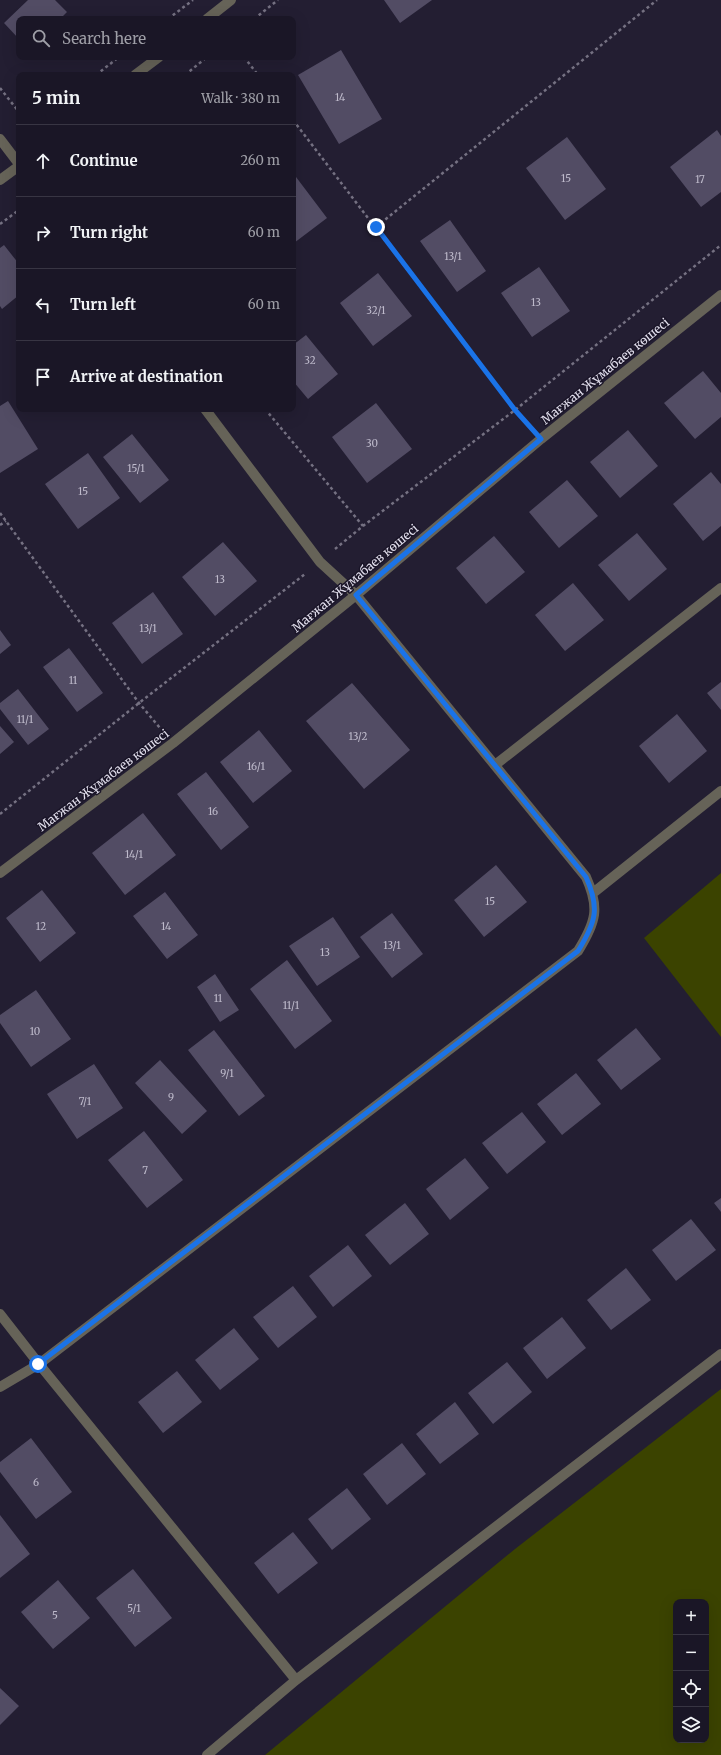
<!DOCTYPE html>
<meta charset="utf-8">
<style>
:root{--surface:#1a1626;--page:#272332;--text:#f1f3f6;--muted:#9f9fa7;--line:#383543}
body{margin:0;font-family:Merriweather,serif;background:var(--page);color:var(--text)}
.controls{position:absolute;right:12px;bottom:12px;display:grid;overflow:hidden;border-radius:8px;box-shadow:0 4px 16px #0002}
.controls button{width:36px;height:36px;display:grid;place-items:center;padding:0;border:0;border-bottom:1px solid var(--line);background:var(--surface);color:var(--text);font:20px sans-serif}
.stop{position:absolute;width:12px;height:12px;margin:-9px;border:3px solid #1a73e8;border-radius:50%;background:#fff}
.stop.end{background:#1a73e8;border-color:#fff;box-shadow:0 1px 4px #0008}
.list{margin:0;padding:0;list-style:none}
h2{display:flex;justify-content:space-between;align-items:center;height:52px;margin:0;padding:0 16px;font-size:17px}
h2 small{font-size:13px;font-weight:400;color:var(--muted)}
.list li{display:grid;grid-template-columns:26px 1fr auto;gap:12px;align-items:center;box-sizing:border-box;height:72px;padding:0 16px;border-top:1px solid var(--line)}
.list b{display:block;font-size:15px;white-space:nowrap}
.list em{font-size:13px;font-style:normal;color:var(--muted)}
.icon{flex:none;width:22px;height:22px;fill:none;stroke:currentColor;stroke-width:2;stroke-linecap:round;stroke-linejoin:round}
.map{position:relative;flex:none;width:721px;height:1755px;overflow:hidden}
.search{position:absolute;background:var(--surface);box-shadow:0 4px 16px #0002;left:16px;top:16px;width:280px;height:44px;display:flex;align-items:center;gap:10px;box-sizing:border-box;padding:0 14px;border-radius:8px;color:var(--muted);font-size:15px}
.panel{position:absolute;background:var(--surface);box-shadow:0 4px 16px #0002;left:16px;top:72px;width:280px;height:340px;border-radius:8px}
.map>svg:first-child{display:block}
.green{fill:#3b4300;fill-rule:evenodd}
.building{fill:#524c64}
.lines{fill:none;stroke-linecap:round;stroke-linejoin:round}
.path{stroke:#757182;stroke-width:2.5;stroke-dasharray:3 3;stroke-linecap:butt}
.service{stroke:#666358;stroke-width:10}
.minor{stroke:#666358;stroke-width:10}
.route{stroke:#1a73e8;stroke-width:5}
.labels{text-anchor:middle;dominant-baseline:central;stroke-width:3;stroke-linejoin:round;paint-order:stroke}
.number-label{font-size:10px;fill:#bebacb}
.street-label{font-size:12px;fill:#e2dfed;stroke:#1a1528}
</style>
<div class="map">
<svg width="721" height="1755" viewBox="0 0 721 1755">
<rect width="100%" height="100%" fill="#231e32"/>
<path class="green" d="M 721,873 L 721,1037 L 644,938 Z
M 721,1389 L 721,1755 L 265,1755 L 515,1549 ZM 676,1602 L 706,1602 L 706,1740 L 676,1740 Z"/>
<path class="building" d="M 28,0 L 55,0 L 67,12 L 60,19 L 19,19 L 19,39 L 4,23 Z
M 384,0 L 432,0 L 400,23 Z
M 341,50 L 382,119 L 339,144 L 298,75 Z
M 717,130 L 721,136 L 721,192 L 701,207 L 670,167 Z
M 567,137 L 606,189 L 565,220 L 526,168 Z
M 293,173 L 327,218 L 294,243 L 293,242 Z
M 450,220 L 486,271 L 457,292 L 420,241 Z
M 4,245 L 19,264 L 19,295 L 2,309 L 0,306 L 0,248 Z
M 539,267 L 570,311 L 532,337 L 501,293 Z
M 378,273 L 412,316 L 373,346 L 340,303 Z
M 306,335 L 338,374 L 308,399 L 293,381 L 293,345 Z
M 703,371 L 721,393 L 721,417 L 695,439 L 664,403 Z
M 8,401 L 38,449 L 0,473 L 0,406 Z
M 376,403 L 412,449 L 367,483 L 332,437 Z
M 628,430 L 658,466 L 620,498 L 590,462 Z
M 132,434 L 169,480 L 140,503 L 103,457 Z
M 88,453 L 120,498 L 78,529 L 45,484 Z
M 711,472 L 721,484 L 721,526 L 703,541 L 673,504 Z
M 567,480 L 598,516 L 559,548 L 529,512 Z
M 637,533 L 667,569 L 629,601 L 598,565 Z
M 494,536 L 525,572 L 486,604 L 456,568 Z
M 223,542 L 257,581 L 215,616 L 182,577 Z
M 573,583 L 604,620 L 565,651 L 535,615 Z
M 153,592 L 183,634 L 142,664 L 112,623 Z
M 0,630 L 11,645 L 0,654 Z
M 69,648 L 103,693 L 77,712 L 43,667 Z
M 721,682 L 721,710 L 707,693 Z
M 352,683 L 410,750 L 364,789 L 306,721 Z
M 18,689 L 49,729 L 28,745 L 0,709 L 0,703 Z
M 677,714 L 707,751 L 669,783 L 639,746 Z
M 0,726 L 14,742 L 0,754 Z
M 259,730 L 292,771 L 253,803 L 220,762 Z
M 206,772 L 249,827 L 221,850 L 177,794 Z
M 143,813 L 176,855 L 125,895 L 92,853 Z
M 496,865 L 527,902 L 484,937 L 454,900 Z
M 42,890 L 76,933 L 40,962 L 6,918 Z
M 165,892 L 198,935 L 167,959 L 133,916 Z
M 392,913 L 423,954 L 392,978 L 360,937 Z
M 333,917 L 360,957 L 317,986 L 289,946 Z
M 287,960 L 332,1021 L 295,1049 L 250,989 Z
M 215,974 L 239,1010 L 220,1022 L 197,987 Z
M 36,990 L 71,1039 L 31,1067 L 0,1023 L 0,1015 Z
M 636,1028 L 661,1059 L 621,1090 L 597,1060 Z
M 214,1030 L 265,1096 L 239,1116 L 188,1050 Z
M 160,1060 L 207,1111 L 182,1134 L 135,1083 Z
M 94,1064 L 123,1108 L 77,1139 L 47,1094 Z
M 576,1073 L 601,1104 L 562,1135 L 537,1104 Z
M 522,1112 L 546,1142 L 507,1174 L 482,1143 Z
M 144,1131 L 183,1180 L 147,1208 L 108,1160 Z
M 465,1158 L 489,1188 L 450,1220 L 426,1189 Z
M 721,1198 L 721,1212 L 714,1203 Z
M 405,1203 L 429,1234 L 390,1265 L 365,1235 Z
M 691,1219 L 716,1250 L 676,1281 L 652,1250 Z
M 348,1245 L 372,1276 L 333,1307 L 309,1276 Z
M 626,1268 L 651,1300 L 611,1330 L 587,1300 Z
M 293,1286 L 317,1317 L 278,1348 L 253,1317 Z
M 562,1317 L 586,1348 L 547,1379 L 523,1348 Z
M 234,1328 L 259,1359 L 220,1390 L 195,1360 Z
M 507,1362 L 532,1392 L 493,1424 L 468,1393 Z
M 177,1371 L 202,1402 L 163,1433 L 138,1402 Z
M 455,1402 L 479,1434 L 440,1464 L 416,1434 Z
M 31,1438 L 72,1492 L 36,1519 L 0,1472 L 0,1462 Z
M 402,1443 L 426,1474 L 387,1505 L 363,1474 Z
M 347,1488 L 371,1519 L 332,1550 L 308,1519 Z
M 0,1515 L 30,1554 L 0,1578 Z
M 293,1532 L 318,1563 L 278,1594 L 254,1563 Z
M 133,1569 L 172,1618 L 135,1647 L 96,1598 Z
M 58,1580 L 90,1618 L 53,1649 L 21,1612 Z
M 0,1688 L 19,1706 L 0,1725 Z"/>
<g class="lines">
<path class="path" d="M 168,19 L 193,0
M 254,19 L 278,0
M 244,57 L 258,75
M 96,75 L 119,57
M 185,75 L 207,57
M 0,88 L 19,112
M 293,120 L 515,410 L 529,425
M 0,224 L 19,210
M 376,227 L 657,0
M 265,409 L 363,526
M 0,513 L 139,703 L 160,728
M 0,525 L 6,521
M 335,549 L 363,526 L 515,410 L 721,245
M 0,814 L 139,703 L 305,574"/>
<path class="service" d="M 495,765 L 721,588"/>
<path class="minor" d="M 207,19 L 231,0
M 135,75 L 159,57
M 0,139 L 19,164
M 0,180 L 19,166
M 0,873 L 173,743 L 356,595 L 541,439 L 721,295
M 593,893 L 721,791
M 0,1314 L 39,1364 L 296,1680
M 0,1387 L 39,1364 L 578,951 C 596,922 600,908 586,877 L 356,595 L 320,562 L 205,409
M 207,1755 L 296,1680 L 721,1354"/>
</g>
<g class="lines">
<path class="route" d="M 38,1364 L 578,951 C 596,922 600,908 586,877 L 356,595 L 541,439 L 515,410 L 376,227"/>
</g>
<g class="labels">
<g class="number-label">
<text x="340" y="97">14</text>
<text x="566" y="178">15</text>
<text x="700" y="179">17</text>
<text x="453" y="256">13/1</text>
<text x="536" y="302">13</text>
<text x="376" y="310">32/1</text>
<text x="310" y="360">32</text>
<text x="372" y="443">30</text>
<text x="136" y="468">15/1</text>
<text x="83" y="491">15</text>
<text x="220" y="579">13</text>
<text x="148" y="628">13/1</text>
<text x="73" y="680">11</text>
<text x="25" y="719">11/1</text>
<text x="358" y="736">13/2</text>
<text x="256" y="766">16/1</text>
<text x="213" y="811">16</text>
<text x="134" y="854">14/1</text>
<text x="490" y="901">15</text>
<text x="41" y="926">12</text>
<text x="166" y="926">14</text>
<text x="392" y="945">13/1</text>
<text x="325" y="952">13</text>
<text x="218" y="998">11</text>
<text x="291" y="1005">11/1</text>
<text x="35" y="1031">10</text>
<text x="227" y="1073">9/1</text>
<text x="171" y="1097">9</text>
<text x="85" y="1101">7/1</text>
<text x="145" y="1170">7</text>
<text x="36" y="1482">6</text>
<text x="134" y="1608">5/1</text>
<text x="55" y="1615">5</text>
</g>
<g class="street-label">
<text transform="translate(605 371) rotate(-39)">Мағжан Жұмабаев көшесі</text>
<text transform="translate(355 578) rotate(-40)">Мағжан Жұмабаев көшесі</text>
<text transform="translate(103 780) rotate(-37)">Мағжан Жұмабаев көшесі</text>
</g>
</g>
</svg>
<div class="controls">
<button>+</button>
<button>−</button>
<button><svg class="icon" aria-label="locate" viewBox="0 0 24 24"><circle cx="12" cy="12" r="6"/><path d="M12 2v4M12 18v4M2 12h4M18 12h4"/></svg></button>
<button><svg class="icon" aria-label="layers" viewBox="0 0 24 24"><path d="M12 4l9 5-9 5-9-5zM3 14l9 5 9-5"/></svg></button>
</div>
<div class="stop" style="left:38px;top:1364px"></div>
<div class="stop end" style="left:376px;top:227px"></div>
<div class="search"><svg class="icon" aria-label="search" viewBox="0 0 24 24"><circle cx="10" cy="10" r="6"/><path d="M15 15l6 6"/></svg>Search here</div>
<section class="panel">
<h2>5 min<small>Walk · 380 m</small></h2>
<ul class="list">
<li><svg class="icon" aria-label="ahead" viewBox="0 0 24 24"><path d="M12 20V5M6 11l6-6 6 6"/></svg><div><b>Continue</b></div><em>260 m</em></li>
<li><svg class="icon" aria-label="right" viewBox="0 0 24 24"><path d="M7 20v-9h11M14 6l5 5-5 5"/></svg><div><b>Turn right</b></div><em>60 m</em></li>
<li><svg class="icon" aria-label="left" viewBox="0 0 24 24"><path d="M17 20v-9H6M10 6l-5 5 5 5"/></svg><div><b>Turn left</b></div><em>60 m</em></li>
<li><svg class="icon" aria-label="arrive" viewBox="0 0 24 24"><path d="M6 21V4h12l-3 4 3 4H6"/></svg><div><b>Arrive at destination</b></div></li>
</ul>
</section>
</div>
